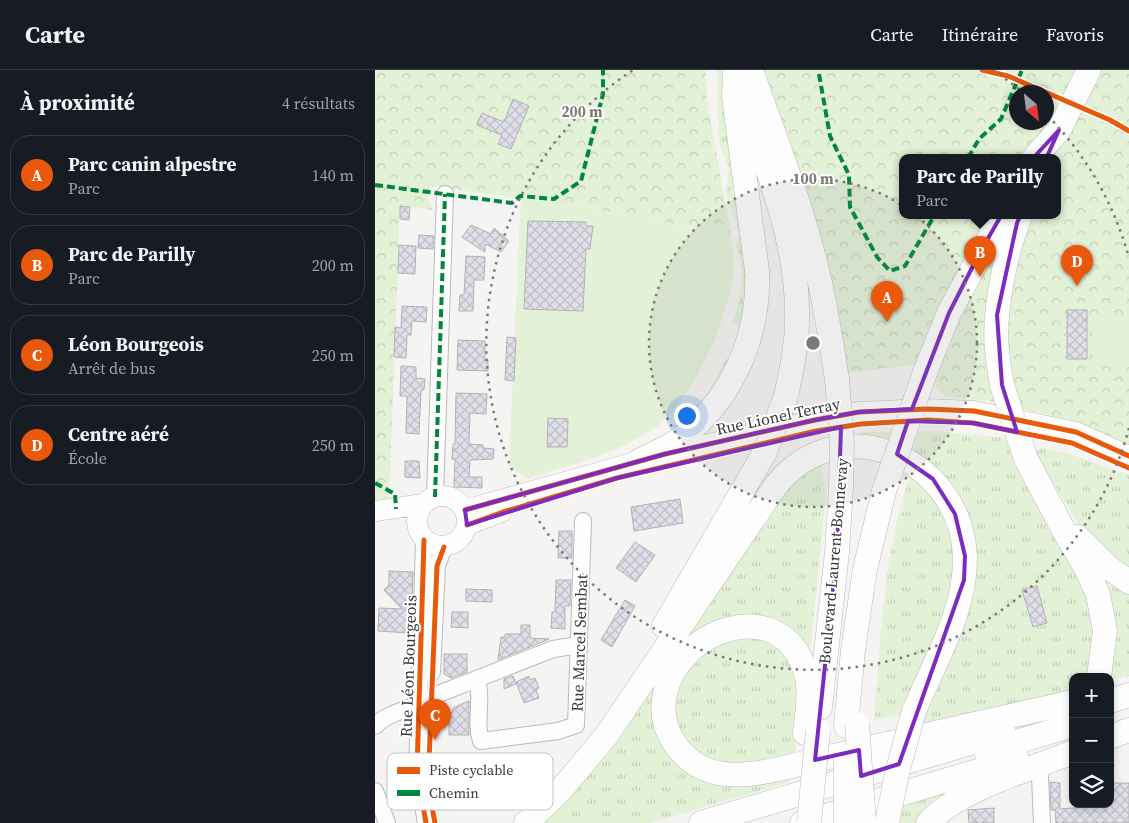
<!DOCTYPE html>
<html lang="fr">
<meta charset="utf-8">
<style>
:root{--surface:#171b24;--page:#20242c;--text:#f1f3f6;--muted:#9ea1a6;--line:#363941;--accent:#ea580c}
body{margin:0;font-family:"Source Serif 4",serif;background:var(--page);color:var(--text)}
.controls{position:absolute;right:15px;bottom:15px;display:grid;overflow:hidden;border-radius:10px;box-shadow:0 2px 8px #0003}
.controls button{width:45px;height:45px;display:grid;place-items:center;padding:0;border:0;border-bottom:1px solid var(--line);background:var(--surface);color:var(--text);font:25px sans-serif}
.compass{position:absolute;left:634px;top:15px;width:45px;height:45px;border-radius:50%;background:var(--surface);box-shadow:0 2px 8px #0003;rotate:152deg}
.you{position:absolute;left:311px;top:345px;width:18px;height:18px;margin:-12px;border:4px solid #fff;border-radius:50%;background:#1a73e8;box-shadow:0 0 0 8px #1a73e833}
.badge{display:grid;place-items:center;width:32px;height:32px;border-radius:50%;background:var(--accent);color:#fff;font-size:16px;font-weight:700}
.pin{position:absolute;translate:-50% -41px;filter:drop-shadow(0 1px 2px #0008)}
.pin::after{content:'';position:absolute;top:26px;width:18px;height:15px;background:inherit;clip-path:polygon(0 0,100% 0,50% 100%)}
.popup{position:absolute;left:524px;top:84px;width:162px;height:65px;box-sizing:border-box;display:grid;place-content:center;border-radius:10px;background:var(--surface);filter:drop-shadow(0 1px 4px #0005);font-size:16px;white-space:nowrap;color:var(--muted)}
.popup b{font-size:19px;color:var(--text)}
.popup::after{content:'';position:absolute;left:50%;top:100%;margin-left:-10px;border:10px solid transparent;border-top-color:var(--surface)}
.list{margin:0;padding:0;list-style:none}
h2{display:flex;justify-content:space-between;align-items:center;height:65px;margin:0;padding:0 20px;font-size:21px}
h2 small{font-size:16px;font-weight:400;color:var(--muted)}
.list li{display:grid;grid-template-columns:32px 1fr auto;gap:15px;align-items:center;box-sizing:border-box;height:80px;margin:0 10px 10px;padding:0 10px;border:1px solid var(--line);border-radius:20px}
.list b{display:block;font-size:19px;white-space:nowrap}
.list p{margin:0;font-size:16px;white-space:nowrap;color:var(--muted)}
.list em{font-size:16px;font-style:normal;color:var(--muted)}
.icon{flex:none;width:28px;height:28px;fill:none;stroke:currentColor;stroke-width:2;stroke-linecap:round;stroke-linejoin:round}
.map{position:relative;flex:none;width:754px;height:753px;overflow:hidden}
header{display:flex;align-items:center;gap:30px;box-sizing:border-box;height:70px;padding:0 25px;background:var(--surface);border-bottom:1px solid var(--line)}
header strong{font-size:24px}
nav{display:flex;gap:28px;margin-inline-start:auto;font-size:18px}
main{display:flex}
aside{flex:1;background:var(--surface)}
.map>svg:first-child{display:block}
.grass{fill:url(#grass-tufts)}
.park{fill:url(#park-crowns);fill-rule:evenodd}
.pitch{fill:#e3f1d6}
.building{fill:url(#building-cross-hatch);stroke:#b2b2b2}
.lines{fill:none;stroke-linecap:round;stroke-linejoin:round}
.minor-casing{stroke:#bbbab9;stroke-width:18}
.major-casing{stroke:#bbbab9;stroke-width:21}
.highway-casing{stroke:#bbbab9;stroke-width:25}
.minor{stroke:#fefdfd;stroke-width:16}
.major{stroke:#fefdfd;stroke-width:20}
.highway{stroke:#fefdfd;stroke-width:24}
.highway-bridge-casing{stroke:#bbbab9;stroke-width:25;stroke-linecap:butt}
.highway-bridge{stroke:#fefdfd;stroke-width:24}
.quiet{stroke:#00873e;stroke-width:4;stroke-dasharray:8 4;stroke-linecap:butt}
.cycleway-casing{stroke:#fff;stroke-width:8}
.cycleway{stroke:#e8590c;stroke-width:5}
.marked{fill:none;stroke:#7b2cbf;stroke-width:4;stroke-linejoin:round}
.ring{fill:none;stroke:#7b7a78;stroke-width:2.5;stroke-dasharray:2.5 5}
.labels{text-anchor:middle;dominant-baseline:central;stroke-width:4;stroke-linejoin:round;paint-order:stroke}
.street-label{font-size:16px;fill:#393937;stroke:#fff}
.key{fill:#fff;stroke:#c4c4c3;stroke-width:1}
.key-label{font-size:14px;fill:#393937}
.centre{fill:#7b7a78;stroke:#fff;stroke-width:2.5}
.ring-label{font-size:15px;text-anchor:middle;font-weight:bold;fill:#7b7a78;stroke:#fff;stroke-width:4;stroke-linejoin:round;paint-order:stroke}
</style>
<header>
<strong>Carte</strong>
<nav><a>Carte</a><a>Itinéraire</a><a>Favoris</a></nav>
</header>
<main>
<aside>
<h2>À proximité<small>4 résultats</small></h2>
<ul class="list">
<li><span class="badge">A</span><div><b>Parc canin alpestre</b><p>Parc</p></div><em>140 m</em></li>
<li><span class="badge">B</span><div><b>Parc de Parilly</b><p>Parc</p></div><em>200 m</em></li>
<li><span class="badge">C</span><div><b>Léon Bourgeois</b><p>Arrêt de bus</p></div><em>250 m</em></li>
<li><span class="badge">D</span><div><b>Centre aéré</b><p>École</p></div><em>250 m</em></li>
</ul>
</aside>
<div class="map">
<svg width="754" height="753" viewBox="0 0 754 753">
<defs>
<pattern id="grass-tufts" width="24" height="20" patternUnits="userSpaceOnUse" patternTransform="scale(1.25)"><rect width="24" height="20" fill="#e3f1d6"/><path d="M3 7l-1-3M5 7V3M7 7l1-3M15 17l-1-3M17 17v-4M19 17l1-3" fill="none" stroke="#c4cfb8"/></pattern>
<pattern id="park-crowns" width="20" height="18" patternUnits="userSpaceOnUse" patternTransform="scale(1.25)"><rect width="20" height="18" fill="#e3f1d6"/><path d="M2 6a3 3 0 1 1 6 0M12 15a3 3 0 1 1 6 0" fill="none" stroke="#c4cfb8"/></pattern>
<pattern id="building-cross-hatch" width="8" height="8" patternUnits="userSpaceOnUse" patternTransform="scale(1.25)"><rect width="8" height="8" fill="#e0dfe9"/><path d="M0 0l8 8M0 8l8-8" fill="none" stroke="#c1c0c8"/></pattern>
</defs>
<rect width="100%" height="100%" fill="#f5f4f2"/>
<path class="grass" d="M 342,0 L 347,0 L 373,201 L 365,278 L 328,332 L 351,289 L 361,283 L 365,259 L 358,250 L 364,232 L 367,211 L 366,192 L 361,175 L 365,163 L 351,123 L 354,98 L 344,73 Z
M 560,361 L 630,368 L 708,513 L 720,549 L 716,607 L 698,607 L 698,621 L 546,657 L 549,645 L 593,539 L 599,518 L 599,477 L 588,440 L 487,367 L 486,362 Z
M 667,378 L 691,383 L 754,405 L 754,502 L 708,461 L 661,385 L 662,381 Z
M 447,396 L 451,425 L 434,592 L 407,558 L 307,577 L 293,682 L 413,705 L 414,712 L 275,753 L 159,753 L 414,419 L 434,400 Z
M 535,406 C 618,469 559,569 530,644 L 499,650 C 506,569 508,483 535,406 Z
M 736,516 L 754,522 L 754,606 L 735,610 L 732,519 Z
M 368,565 C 376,567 386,567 394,571 C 435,589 425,651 419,686 L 352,697 L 313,679 L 296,642 L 300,614 L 332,578 Z
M 606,708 L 547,753 L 523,753 L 526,735 Z"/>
<path class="park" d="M 0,0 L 331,0 L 332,30 L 356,164 L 263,148 L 149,124 L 147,129 L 54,116 L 52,127 L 58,140 L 25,136 L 14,431 L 0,432 Z
M 387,0 L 754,0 L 754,377 L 685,348 L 613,331 L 571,327 L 537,295 L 471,303 L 463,236 L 448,178 ZM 642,22 L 672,22 L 672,52 L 642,52 ZM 528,88 L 682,88 L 682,146 L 528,146 Z"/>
<path class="pitch" d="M 149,124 L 263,148 L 356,164 C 357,176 360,190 359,202 C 354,246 319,329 282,356 C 245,383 195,395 152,409 L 134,396 L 145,141 Z
M 718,243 L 754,245 L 754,297 L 717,296 Z"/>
<path class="building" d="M 138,29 L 154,36 L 136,79 L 123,74 L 127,65 L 102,55 L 107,43 L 129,52 Z
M 25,136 L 35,137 L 34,150 L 25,149 Z
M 153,151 L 211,152 L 211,156 L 218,156 L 215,179 L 211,179 L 208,241 L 149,239 Z
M 96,155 L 116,164 L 119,158 L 134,171 L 126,182 L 110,174 L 110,182 L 87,167 Z
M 44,165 L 59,166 L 58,179 L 43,178 Z
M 24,175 L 41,176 L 40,204 L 23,203 Z
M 91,186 L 110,187 L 109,210 L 99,210 L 98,241 L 84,241 L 85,225 L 89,225 Z
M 27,236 L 52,237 L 51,252 L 37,251 L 36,265 L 32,265 L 31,288 L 19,287 L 20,257 L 26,258 Z
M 692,240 L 712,240 L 712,289 L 692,289 Z
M 132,267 L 141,268 L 139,311 L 130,310 Z
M 83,270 L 110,271 L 110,290 L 113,290 L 113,301 L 82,300 Z
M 26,296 L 41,297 L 41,308 L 50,309 L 49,320 L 46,320 L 44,364 L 31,363 L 32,326 L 25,326 Z
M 81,323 L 112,324 L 111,344 L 95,343 L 94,374 L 108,375 L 108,378 L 119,379 L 118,389 L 95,390 L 94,407 L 107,407 L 107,418 L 79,417 L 80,389 L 77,389 L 78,374 L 80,374 Z
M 173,348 L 193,349 L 192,377 L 172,377 Z
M 30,391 L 44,391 L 45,408 L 30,407 Z
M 305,429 L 308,453 L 259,461 L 256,437 Z
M 184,461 L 197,461 L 197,488 L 183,488 Z
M 260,472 L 280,485 L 261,512 L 241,498 Z
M 14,501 L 38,502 L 36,563 L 3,561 L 4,538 L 27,539 L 9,520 L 14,515 Z
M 181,510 L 196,510 L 195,536 L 190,536 L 190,559 L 176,558 L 177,542 L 180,542 Z
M 662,516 L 672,553 L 658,557 L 647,520 Z
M 91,519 L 117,520 L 117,532 L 91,531 Z
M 250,530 L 260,536 L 237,577 L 226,570 Z
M 77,542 L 93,542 L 93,558 L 76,557 Z
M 146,555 L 155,555 L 155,568 L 174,569 L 123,590 L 126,567 L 130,567 L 130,564 L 146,564 Z
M 69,584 L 92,584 L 92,602 L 76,608 L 69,604 Z
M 138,606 L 141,614 L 129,619 L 129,609 Z
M 154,606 L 155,610 L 160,608 L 164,618 L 161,620 L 164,628 L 149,633 L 141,612 Z
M 94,631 L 94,665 L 74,665 L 74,642 L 77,643 L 78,638 Z
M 675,712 L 685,713 L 685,739 L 709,737 L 709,734 L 735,734 L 735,713 L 754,713 L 754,753 L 681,753 L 680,740 L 676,740 Z
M 619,738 L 619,753 L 594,753 L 593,740 Z"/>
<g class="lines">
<g class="minor-casing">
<path id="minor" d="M 60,427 L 70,124
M 49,470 L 42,701 L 51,753
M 57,602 L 62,496 L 69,477
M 101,609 C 109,629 99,651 106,671 L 183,661 L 201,655 L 208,451
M 0,656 C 15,640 39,640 56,627 L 178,579 L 204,575
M 665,707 L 667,753
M 0,721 L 12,753"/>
</g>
<g class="major-casing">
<path id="major" d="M42 451a25 25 0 1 1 50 0a25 25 0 1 1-50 0Z
M 90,440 L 290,384 L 440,350 L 484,342 L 552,339 L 599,341 L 701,362 L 754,386
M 0,441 L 48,434
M 92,455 L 127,442"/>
</g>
<g class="highway-casing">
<path id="highway" d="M 376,0 C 399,66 426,132 442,200 C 451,236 456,272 462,309
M 370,34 C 394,105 424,175 422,251 C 422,276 416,302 411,326
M 659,88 L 684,60 L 714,0
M 550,302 L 574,243 L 626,146
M 627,315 C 625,303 623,292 622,280 C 618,242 631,181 645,146
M 651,389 L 688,459 L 713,502 L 723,524 L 730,561 L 724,607
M 262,392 C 273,386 285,381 296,375 C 355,336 385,269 382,201 L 359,27 L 360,5
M 703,467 L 734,498 L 754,512
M 289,556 L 376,406
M 735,631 L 754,625
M 445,638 L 462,482 L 466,418
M 471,656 L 478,580 L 490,499 L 509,421
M 430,663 C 432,643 437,619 430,600 C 405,523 303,559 290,624 C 282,660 307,695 343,703 C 376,710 425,693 458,686 C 538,668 618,650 698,632
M 735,667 L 754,660
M 611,681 L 698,655
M 151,753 L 185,721 L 231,666 L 402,414 C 467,335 587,390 590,487 C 591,541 559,593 539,641
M 326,753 L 629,663
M 427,753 L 606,700 L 641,686
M 553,753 C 584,719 654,700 698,682"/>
</g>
<use href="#minor" class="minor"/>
<use href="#major" class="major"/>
<use href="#highway" class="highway"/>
<g class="highway-bridge-casing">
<path id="highway-bridge" d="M 462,309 L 467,372 L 466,418
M 627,315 L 651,389
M 376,406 L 390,382 L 411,326
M 509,421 L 550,302
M 482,654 L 489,753
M 471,687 L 471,753
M 434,753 L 443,661
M 512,753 L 523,699 L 539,641"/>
</g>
<use href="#highway-bridge" class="highway-bridge"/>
<path class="quiet" d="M 444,4 L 455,66 L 474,105 L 475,137 L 502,187 L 515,201 L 530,196 L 559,146
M 593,88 L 604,69 L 626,49 L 647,0
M 0,115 L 137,133 L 145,126 L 179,129 L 206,111 L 228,24 L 228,0
M 0,413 L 20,424 L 21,439
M 60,427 L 70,124"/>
<g class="cycleway-casing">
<path id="cycleway" d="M 607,0 L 633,6 L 735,50 L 754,61
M 90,440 L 290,384 L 440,350 L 484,342 L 552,339 L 599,341 L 701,362 L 754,386
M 92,455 L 128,442 L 242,408 L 441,361 L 486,354 L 553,350 L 598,353 L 697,373 L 754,398
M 49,470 L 42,701 L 51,753
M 60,753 L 53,716 L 62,496 L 69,477"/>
</g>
<use href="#cycleway" class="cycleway"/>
</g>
<path class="marked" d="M 684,60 L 642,153 L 622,245 L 627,315 L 642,362 L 598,353 L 533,351 L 522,384 L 558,409 L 580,444 L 590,486 L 589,510 L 524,694 L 486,706 L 484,680 L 440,690 L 462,482 L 466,357 L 242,408 L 92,455 L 90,440 L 290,384 L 440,350 L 484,342 L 537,339 L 574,243 L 604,184 L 661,85 Z"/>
<circle cx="438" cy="273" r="164" fill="#7b7a78" fill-opacity=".12"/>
<g class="ring">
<circle cx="438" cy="273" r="164"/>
<path d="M754 358A327 327 0 1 1 258 0M618 0A327 327 0 0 1 646 21M673 46A327 327 0 0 1 754 188"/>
</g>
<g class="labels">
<g class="street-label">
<text transform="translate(403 346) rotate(-12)">Rue Lionel Terray</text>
<text transform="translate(458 491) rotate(-85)">Boulevard Laurent Bonnevay</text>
<text transform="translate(204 573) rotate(-88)">Rue Marcel Sembat</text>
<text transform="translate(33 596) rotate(-88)">Rue Léon Bourgeois</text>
</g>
</g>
<rect x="12" y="683" width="166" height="57" rx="8" class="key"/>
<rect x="22" y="697" width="23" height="7" fill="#e8590c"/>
<rect x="22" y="720" width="23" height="6" fill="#00873e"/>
<g class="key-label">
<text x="54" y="705">Piste cyclable</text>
<text x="54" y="728">Chemin</text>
</g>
<circle cx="438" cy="273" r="8" class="centre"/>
<g class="ring-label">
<text x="207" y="47">200 m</text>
<text x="438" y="114">100 m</text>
</g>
</svg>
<div class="controls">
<button>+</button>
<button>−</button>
<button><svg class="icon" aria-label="layers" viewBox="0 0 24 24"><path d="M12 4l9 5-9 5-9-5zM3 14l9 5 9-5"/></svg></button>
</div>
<svg class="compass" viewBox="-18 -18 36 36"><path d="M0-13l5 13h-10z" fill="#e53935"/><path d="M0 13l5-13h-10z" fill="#9ea1a6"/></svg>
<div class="you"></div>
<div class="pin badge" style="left:512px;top:252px">A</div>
<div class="pin badge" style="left:605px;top:207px">B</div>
<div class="popup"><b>Parc de Parilly</b>Parc</div>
<div class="pin badge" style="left:60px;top:670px">C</div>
<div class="pin badge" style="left:702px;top:216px">D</div>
</div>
</main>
